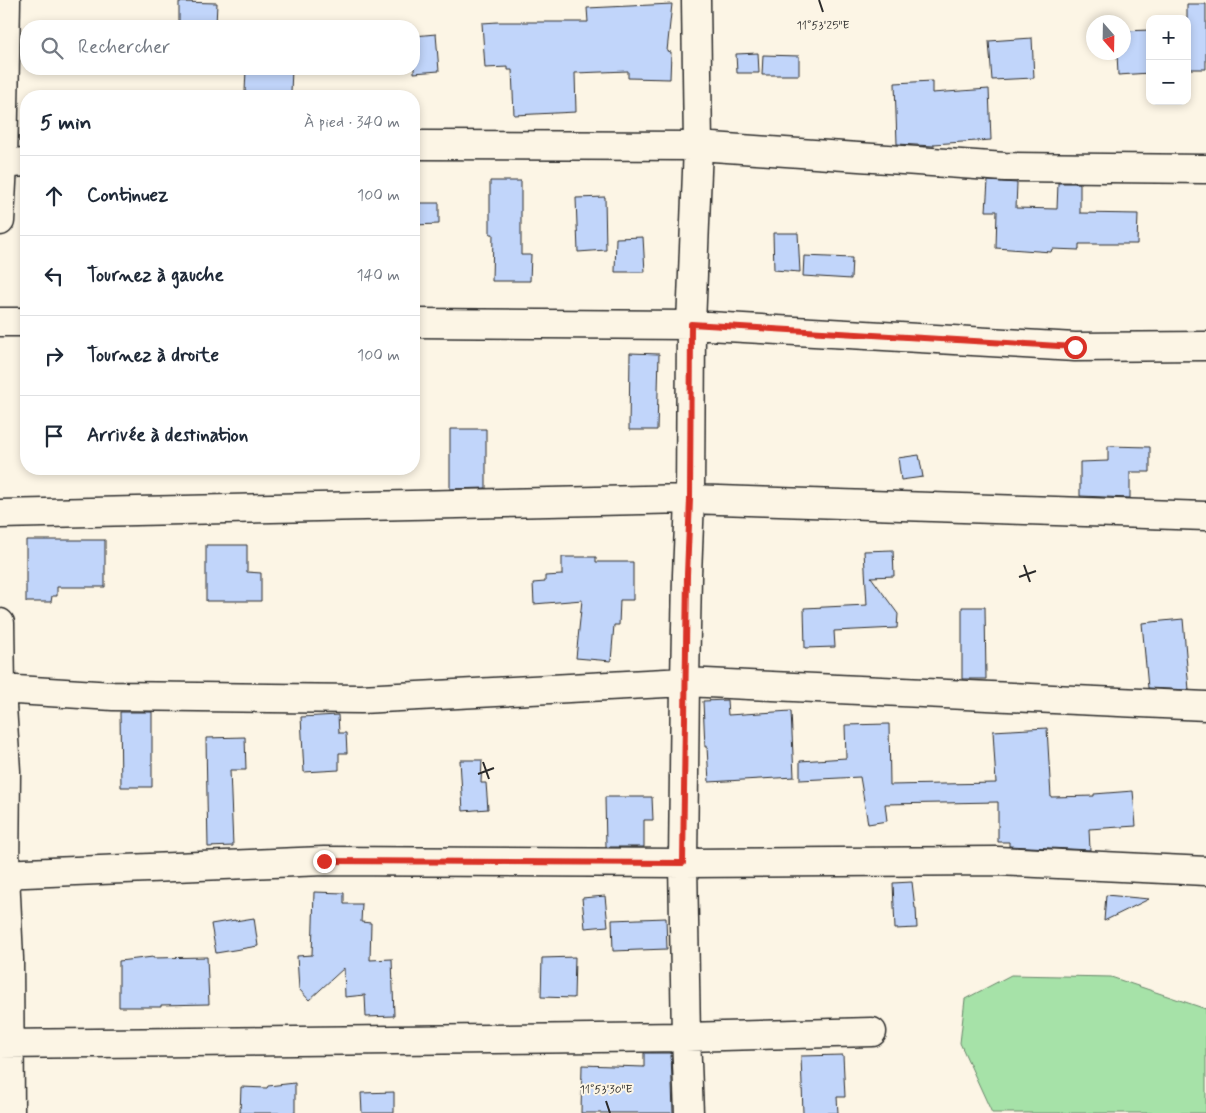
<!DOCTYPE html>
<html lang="fr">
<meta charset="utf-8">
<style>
:root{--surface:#fff;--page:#f6f6f7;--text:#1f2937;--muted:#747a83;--line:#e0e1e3}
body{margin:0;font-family:Mynerve,sans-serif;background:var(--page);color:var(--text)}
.controls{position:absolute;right:15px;top:15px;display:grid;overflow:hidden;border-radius:10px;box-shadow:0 2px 8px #0003}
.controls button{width:45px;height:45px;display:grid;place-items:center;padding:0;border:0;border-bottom:1px solid var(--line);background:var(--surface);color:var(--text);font:25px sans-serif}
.compass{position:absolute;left:1086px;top:15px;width:45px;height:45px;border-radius:50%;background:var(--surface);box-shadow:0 2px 8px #0003;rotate:160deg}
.stop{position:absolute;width:15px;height:15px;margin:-11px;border:4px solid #d93025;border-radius:50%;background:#fff}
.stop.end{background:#d93025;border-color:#fff;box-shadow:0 1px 5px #0008}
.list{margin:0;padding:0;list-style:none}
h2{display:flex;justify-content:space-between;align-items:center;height:65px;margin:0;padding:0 20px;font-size:21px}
h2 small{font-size:16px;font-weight:400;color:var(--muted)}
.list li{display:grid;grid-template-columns:32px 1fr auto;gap:15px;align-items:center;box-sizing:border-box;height:80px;padding:0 20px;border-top:1px solid var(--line)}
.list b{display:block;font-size:19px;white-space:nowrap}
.list em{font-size:16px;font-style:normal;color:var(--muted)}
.icon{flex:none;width:28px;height:28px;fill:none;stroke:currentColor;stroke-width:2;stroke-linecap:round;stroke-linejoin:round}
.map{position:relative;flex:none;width:1206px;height:1113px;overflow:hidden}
.search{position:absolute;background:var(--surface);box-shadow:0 2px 8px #0003;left:20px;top:20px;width:400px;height:55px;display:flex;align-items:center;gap:12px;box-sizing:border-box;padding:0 18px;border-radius:20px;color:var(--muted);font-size:19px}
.panel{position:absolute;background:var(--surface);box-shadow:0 2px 8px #0003;left:20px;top:90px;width:400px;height:385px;border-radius:20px}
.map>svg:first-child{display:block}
.green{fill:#a6e2a8;stroke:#68866a}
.building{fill:#c1d5fa;stroke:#2b2b2b}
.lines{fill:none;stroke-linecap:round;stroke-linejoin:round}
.street-casing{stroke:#2b2b2b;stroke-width:31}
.street{stroke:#fcf5e5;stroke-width:28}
.route{stroke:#d93025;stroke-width:6}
.ticks{fill:none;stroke:#2b2b2b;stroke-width:2}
.ticks-label{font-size:12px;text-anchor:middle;fill:#2b2b2b;stroke:#fcf5e5;stroke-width:4;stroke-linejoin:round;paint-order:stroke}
</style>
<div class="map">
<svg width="1206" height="1113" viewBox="0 0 1206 1113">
<rect width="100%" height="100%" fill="#fcf5e5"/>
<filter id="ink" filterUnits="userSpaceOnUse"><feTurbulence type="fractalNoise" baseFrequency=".02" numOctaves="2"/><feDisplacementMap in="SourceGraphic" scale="10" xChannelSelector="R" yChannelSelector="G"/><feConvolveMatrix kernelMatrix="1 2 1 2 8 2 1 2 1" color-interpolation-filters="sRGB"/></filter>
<g filter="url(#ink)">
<path class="green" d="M 1011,975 L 1111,977 L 1206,1009 L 1206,1113 L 992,1113 L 960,1043 L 965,999 Z"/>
<path class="building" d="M 179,2 L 217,3 L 216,25 L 179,25 Z
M 672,4 L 667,51 L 671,52 L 670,79 L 628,78 L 628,71 L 575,73 L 576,112 L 514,115 L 512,70 L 508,70 L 508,67 L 485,68 L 482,23 L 498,22 L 588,22 L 587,8 Z
M 1187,4 L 1206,4 L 1206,69 L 1187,69 Z
M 1150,30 L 1150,73 L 1118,75 L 1117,52 L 1124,52 L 1124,31 Z
M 436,34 L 439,71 L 414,73 L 414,36 Z
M 1032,38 L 1034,78 L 992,80 L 989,41 Z
M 758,53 L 759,73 L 737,73 L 736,54 Z
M 763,55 L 799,56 L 799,75 L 762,75 Z
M 246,69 L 292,69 L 291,92 L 245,92 Z
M 932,81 L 932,93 L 989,89 L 991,140 L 934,144 L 934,146 L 897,144 L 895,83 Z
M 490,181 L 521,181 L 521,255 L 531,255 L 530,281 L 492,281 L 493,234 L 490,234 Z
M 988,181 L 1017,183 L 1016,208 L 1057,209 L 1058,183 L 1080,183 L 1080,213 L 1138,214 L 1137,244 L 1079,244 L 1079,250 L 1052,249 L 1051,252 L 996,248 L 997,211 L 986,211 Z
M 605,197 L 606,250 L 578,252 L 576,198 Z
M 414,203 L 439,203 L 439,224 L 414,225 Z
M 773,233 L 798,233 L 800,272 L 774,270 Z
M 643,237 L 645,272 L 615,272 L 616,238 Z
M 804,256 L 852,258 L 851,279 L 803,276 Z
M 630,353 L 659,354 L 657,430 L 629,430 Z
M 450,429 L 486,429 L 486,488 L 450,489 Z
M 1108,446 L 1150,447 L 1150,472 L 1130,472 L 1130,498 L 1080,496 L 1080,462 L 1108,461 Z
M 919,455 L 923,477 L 901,480 L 898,458 Z
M 26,540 L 105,540 L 105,587 L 57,587 L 57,596 L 52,596 L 51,602 L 26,602 Z
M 206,545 L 247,545 L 247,572 L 261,573 L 261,601 L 206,601 Z
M 893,550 L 894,576 L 871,577 L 898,614 L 897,628 L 834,631 L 835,647 L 805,648 L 804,608 L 867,605 L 864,551 Z
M 562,557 L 596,557 L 596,562 L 633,562 L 633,600 L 620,600 L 619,625 L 614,625 L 611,661 L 576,658 L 582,600 L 534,604 L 533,583 L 545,582 L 545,576 L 562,575 Z
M 962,607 L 985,607 L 986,679 L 962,679 Z
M 1183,619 L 1189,690 L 1148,688 L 1142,623 Z
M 727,700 L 728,715 L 791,711 L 794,777 L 709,782 L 707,747 L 705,747 L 703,701 Z
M 120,712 L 152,712 L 152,787 L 121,787 Z
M 338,715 L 339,733 L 346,733 L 347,753 L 339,753 L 339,770 L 304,772 L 301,717 Z
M 889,724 L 890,785 L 996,783 L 993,731 L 1047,728 L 1051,797 L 1094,796 L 1094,794 L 1133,791 L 1136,826 L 1089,829 L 1090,850 L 1009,846 L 1009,842 L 998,842 L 998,802 L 885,804 L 887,821 L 868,824 L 860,777 L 800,780 L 800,761 L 846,758 L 845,725 Z
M 245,737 L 246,770 L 230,770 L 233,846 L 208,847 L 207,796 L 206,738 Z
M 460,760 L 482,760 L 481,783 L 486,783 L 488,809 L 463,811 Z
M 605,797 L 652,797 L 653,820 L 644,820 L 644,847 L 606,847 Z
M 912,882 L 915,908 L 916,908 L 917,928 L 895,929 L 893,883 Z
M 314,892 L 344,893 L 344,904 L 362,904 L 361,922 L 371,923 L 370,960 L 392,959 L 394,1016 L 366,1017 L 365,995 L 345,997 L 344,968 L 309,1000 L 299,989 L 297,956 L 312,955 Z
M 1106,895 L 1149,899 L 1104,921 Z
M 605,896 L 608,926 L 585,928 L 582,898 Z
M 254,918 L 258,946 L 216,953 L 211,924 L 235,920 L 235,921 Z
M 666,918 L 667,949 L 613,951 L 612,920 Z
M 153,957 L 153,958 L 207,957 L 209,1004 L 161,1005 L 161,1007 L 119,1007 L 119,961 Z
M 575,957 L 574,998 L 541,997 L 542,958 Z
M 644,1053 L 671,1053 L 673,1113 L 581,1113 L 582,1065 L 644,1067 Z
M 843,1055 L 845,1097 L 837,1097 L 838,1113 L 803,1113 L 801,1056 Z
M 295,1083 L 295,1113 L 240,1113 L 241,1087 L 267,1088 L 268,1086 Z
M 394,1092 L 394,1113 L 362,1113 L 361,1093 Z"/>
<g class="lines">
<g class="street-casing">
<path id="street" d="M 414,145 L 698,146 L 1005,167 L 1206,169
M 0,164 L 26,162
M 0,221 L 3,164 L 6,0
M 0,322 L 26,322
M 414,323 L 691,325 L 1075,347 L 1206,346
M 0,514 L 690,499 L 1206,516
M 0,623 L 1,689 L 6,771 L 5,874 L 9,959 L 10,1113
M 0,689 L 113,696 L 361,699 L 685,682 L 1206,706
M 0,874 L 324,861 L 683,863 L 997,861 L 1206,871
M 0,1044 L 686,1037 L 872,1032
M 689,1113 L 686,1037 L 683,863 L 685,682 L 687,575 L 690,499 L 691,325 L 698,146 L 696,0"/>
</g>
<use href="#street" class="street"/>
</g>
</g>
<g class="lines" filter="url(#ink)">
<path class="route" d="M 324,861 L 683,863 L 687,575 L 690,499 L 691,324 L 1075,347"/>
</g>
<path class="ticks" d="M 819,0 L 823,12M 1024,565 L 1030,582M 1019,577 L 1036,571M 483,762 L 489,779M 478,774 L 494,768M 606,1101 L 610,1113"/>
<g class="ticks-label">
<text x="823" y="29">11°53'25"E</text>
<text x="606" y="1093">11°53'30"E</text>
</g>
</svg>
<div class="controls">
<button>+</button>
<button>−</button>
</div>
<svg class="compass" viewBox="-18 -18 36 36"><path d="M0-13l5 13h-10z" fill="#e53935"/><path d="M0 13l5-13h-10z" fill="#747a83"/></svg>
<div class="stop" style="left:1075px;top:347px"></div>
<div class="stop end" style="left:324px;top:861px"></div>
<div class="search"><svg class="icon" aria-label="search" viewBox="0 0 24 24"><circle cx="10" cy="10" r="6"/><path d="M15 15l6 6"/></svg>Rechercher</div>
<section class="panel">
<h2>5 min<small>À pied · 340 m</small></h2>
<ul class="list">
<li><svg class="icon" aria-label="ahead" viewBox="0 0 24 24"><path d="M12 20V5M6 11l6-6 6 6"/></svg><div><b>Continuez</b></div><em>100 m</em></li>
<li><svg class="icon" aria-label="left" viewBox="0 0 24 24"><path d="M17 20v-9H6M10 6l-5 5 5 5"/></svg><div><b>Tournez à gauche</b></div><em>140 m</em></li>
<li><svg class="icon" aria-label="right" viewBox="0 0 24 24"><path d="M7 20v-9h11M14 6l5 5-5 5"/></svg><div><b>Tournez à droite</b></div><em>100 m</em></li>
<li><svg class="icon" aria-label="arrive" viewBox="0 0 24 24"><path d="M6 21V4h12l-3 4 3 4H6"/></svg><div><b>Arrivée à destination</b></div></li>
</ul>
</section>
</div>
